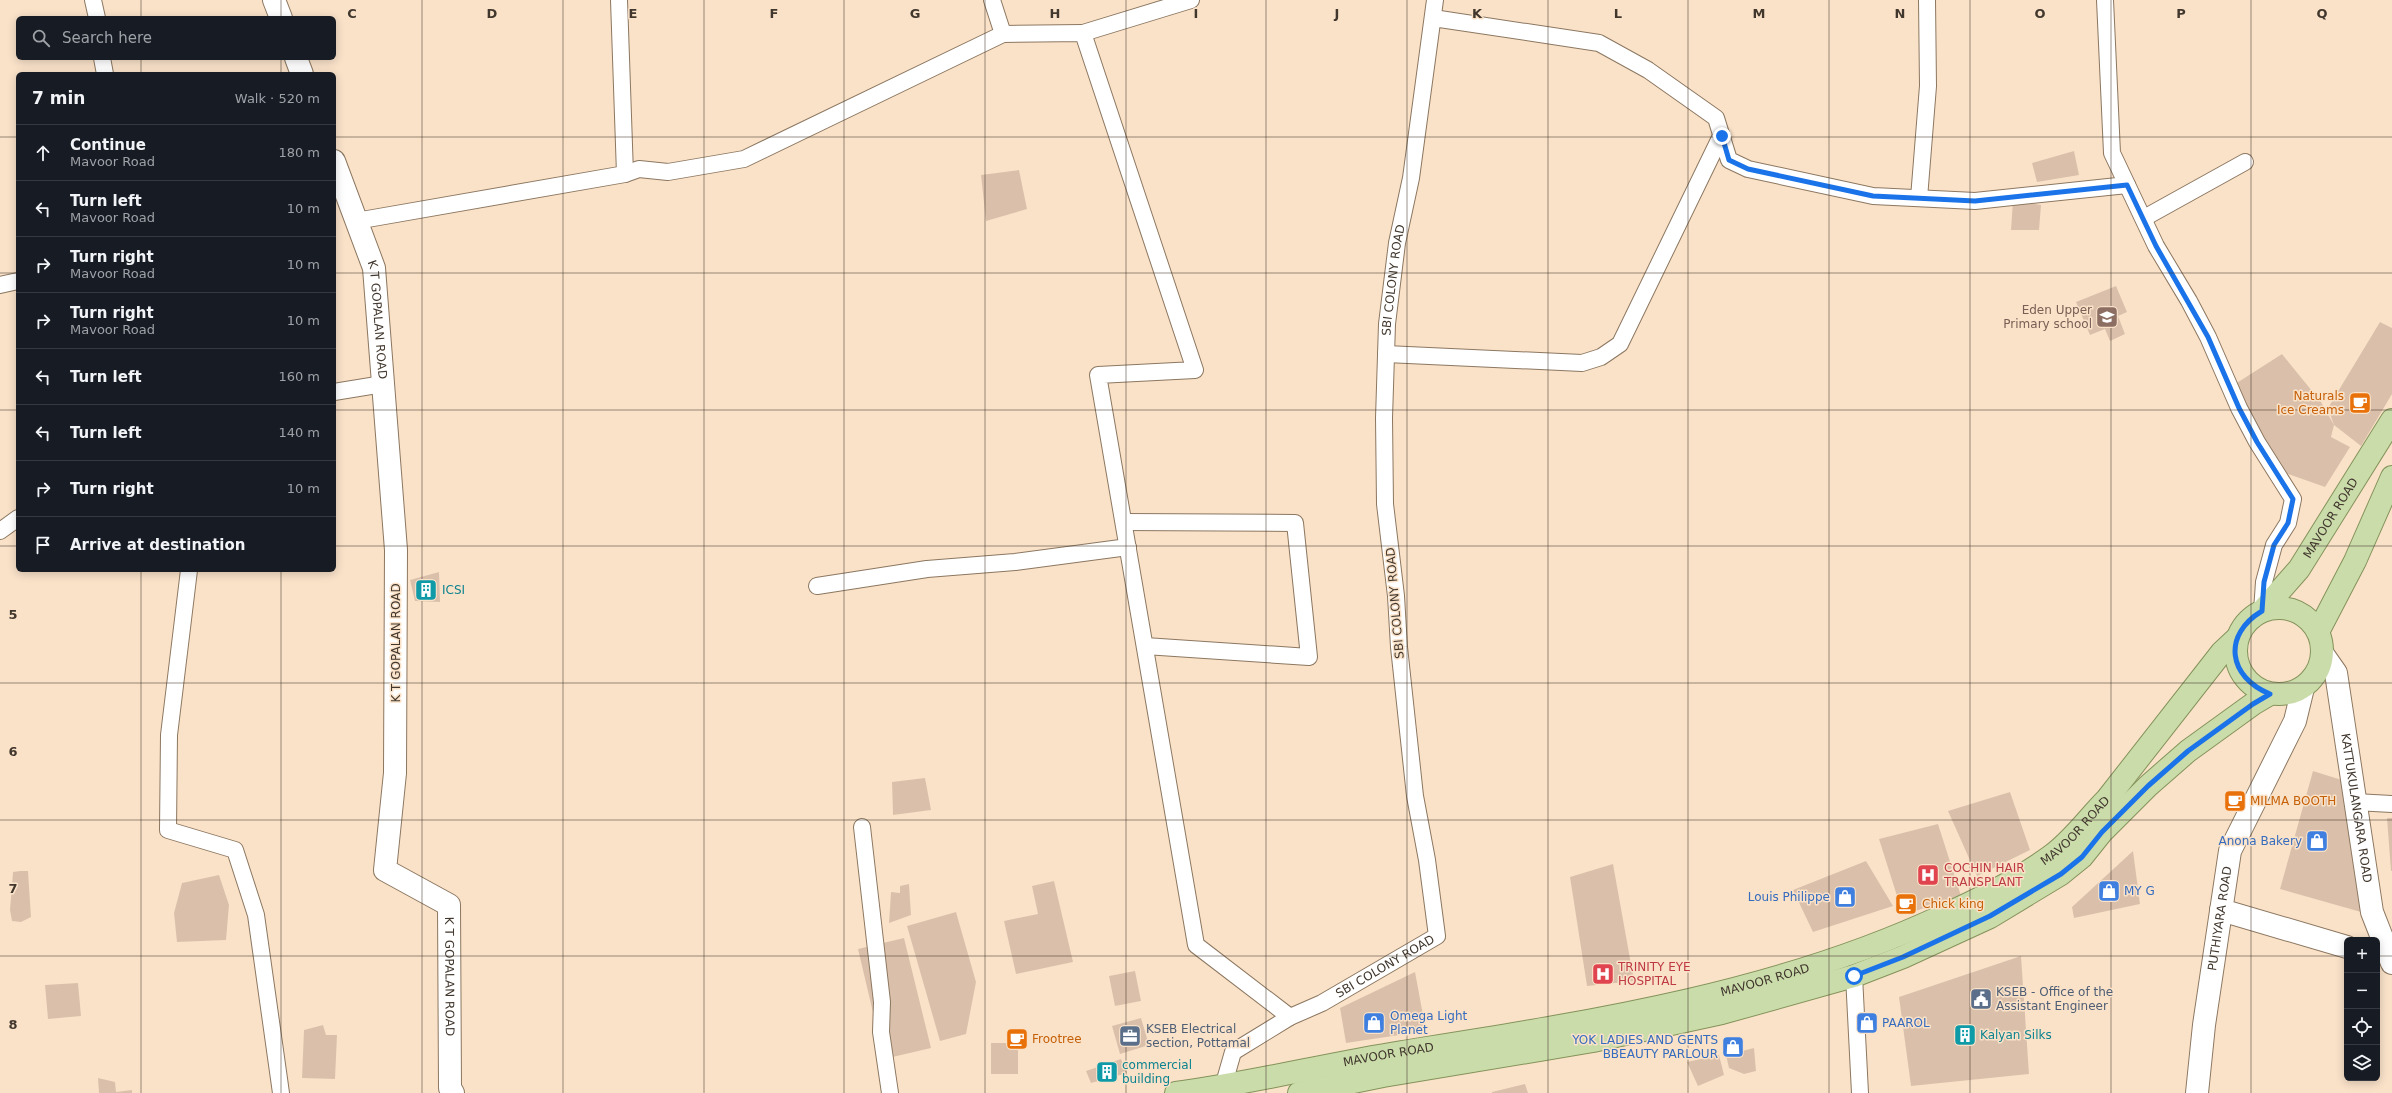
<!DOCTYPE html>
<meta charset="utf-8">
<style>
:root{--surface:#171b24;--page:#242831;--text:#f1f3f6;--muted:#9ea1a6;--line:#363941}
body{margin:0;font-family:"DejaVu Sans",sans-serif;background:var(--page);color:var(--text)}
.controls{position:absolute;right:12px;bottom:12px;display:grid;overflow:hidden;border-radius:6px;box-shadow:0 2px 10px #0003}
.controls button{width:36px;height:36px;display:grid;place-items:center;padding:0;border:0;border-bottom:1px solid var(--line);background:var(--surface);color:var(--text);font:20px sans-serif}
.stop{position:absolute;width:12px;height:12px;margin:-9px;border:3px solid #1a73e8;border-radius:50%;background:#fff}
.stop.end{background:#1a73e8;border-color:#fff;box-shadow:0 1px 4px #0008}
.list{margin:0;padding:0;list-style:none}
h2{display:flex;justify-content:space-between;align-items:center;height:52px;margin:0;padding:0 16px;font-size:17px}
h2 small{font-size:13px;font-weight:400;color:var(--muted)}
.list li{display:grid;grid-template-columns:26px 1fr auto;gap:12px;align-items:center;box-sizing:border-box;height:56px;padding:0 16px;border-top:1px solid var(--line)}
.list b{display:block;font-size:15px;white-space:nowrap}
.list p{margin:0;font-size:13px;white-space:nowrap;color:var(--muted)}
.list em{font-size:13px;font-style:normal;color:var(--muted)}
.icon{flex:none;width:22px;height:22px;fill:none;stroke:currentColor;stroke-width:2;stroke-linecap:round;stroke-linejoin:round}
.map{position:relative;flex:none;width:2392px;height:1093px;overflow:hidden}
.search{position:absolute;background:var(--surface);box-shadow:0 2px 10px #0003;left:16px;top:16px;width:320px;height:44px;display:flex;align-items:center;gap:10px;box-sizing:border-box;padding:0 14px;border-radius:6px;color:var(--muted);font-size:15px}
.panel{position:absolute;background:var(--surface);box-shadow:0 2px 10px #0003;left:16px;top:72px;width:320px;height:500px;border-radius:6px}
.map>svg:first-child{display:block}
.building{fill:#dac0aa}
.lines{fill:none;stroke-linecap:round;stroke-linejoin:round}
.street-casing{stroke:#8c7760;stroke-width:18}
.secondary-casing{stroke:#8c7760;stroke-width:24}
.primary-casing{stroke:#84935a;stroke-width:24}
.street{stroke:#fff;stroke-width:16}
.secondary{stroke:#fff;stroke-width:22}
.primary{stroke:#cbdcab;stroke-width:22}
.route{stroke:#1a73e8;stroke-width:5}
.grid{fill:none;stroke:#41372d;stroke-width:1;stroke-opacity:0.55}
.labels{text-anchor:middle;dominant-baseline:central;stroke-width:3;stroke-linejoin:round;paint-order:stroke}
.street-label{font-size:12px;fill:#41372d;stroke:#fae2c9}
.education-label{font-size:12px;fill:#785e54;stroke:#fae2c9;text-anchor:end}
.food-label{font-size:12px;fill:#c56008;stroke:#fae2c9;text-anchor:start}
.culture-label{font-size:12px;fill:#0d838f;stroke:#fae2c9;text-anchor:start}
.shop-label{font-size:12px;fill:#366cbe;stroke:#fae2c9;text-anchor:end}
.health-label{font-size:12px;fill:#be3a42;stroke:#fae2c9;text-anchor:start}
.service-label{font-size:12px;fill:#4e5e75;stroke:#fae2c9;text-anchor:start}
.grid-label{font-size:13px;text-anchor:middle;font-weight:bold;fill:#41372d;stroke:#fae2c9;stroke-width:3;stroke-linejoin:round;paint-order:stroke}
</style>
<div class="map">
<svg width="2392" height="1093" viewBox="0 0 2392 1093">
<rect width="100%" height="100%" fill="#fae2c9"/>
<path class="building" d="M 2074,151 L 2079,175 L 2037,182 L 2032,163 Z
M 1019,170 L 1027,209 L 986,221 L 981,175 Z
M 2013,200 L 2041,205 L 2039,230 L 2011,230 Z
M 2116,286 L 2127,312 L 2118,316 L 2125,334 L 2110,341 L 2105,329 L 2090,335 L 2076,302 Z
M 2380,322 L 2392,328 L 2392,394 L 2361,446 L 2334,425 L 2328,408 Z
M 2282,354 L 2321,402 L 2334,425 L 2331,437 L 2350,447 L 2325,487 L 2280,471 L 2232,386 Z
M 439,572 L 440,602 L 415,601 L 410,580 Z
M 2313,771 L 2345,781 L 2361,912 L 2280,889 Z
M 925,778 L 931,810 L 893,815 L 892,782 Z
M 2010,792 L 2030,850 L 1977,876 L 1948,811 Z
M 2387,818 L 2392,818 L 2392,871 L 2391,871 Z
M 1938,824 L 1961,896 L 1903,915 L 1879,839 Z
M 2133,851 L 2140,904 L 2074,918 L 2072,907 Z
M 1866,861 L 1893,906 L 1813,932 L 1793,890 Z
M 1613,864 L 1634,981 L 1587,986 L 1570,877 Z
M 20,871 L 28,871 L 31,917 L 21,922 L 12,921 L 10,910 L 13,872 Z
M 219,875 L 229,905 L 226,940 L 177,942 L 174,913 L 182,883 Z
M 1054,881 L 1073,962 L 1016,974 L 1004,921 L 1038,914 L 1032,886 Z
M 909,884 L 911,915 L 889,923 L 891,892 L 900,893 L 900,886 Z
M 956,912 L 976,982 L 966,1034 L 940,1041 L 907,926 Z
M 904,938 L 931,1048 L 884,1059 L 858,949 Z
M 2021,956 L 2029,1074 L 1911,1086 L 1899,997 Z
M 1135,971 L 1141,1001 L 1115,1006 L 1109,976 Z
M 1415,972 L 1426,1031 L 1346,1043 L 1340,1008 Z
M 78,983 L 81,1016 L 48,1019 L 45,985 Z
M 1141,1018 L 1149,1045 L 1120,1054 L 1112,1026 Z
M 323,1025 L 326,1035 L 337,1035 L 335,1079 L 302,1078 L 304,1030 Z
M 991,1043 L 1018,1043 L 1018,1074 L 991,1074 Z
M 1754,1048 L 1756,1071 L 1744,1074 L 1729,1068 L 1726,1055 Z
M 1719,1055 L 1724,1075 L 1698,1086 L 1687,1062 Z
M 1121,1059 L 1127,1073 L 1091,1083 L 1086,1071 Z
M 98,1078 L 115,1082 L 116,1092 L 132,1090 L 132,1093 L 99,1093 Z
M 1525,1084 L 1528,1093 L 1492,1093 L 1492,1092 Z"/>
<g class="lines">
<g class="street-casing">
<g id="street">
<path d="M 93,0 L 97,18"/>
<path d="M 619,0 L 625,174"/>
<path d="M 992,0 L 1003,34"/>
<path d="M 2105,0 L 2112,153 L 2156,246 L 2189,301 L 2208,337 L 2239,408 L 2257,442 L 2293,499 L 2288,523 L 2274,545 L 2264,582 L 2262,611"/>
<path d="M 1433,18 L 1599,43 L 1648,70 L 1716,118 L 1729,160 L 1748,169 L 1873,196 L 1975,201 L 2127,185"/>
<path d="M 1083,33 L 1191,0"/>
<path d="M 102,58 L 105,74"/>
<path d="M 1919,198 L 1928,86 L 1927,0"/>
<path d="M 2144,218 L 2245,162"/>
<path d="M 356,221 L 625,174 L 639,169 L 668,172 L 744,159 L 1003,34 L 1083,33 L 1195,370 L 1098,375 L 1196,945 L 1290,1017"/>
<path d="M 0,285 L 18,281"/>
<path d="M 1386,354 L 1582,363 L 1601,357 L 1620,344 L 1721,136"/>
<path d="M 334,392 L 383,384"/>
<path d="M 1124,522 L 1295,523 L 1309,657 L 1145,646"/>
<path d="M 0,531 L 18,518"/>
<path d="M 189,570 L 169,735 L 168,830 L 235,850 L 256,915 L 281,1093"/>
<path d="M 817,586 L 927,569 L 1015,562 L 1128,547"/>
<path d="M 2355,802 L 2392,804"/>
<path d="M 862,827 L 882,1002 L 881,1032 L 890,1093"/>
<path d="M 1854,976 L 1860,1093"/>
<path id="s1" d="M 1229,1092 L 1223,1087 L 1233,1052 L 1290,1017 L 1322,1003 L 1437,936 L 1427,860 L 1415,796 L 1399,647 L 1396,596 L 1385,504 L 1384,418 L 1387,324 L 1397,243 L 1411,178 L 1435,0"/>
</g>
</g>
<g class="secondary-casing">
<g id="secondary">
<path d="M 274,0 L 281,18"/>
<path d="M 296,58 L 302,74"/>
<path id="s2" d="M 334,161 L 374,268 L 396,550 L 395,773 L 385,870 L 449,905 L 450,1088 L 453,1093"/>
<path id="s3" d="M 2322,653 L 2336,673 L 2372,912 L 2392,963"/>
<path d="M 2221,910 L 2347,947"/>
<path id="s4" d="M 2197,1093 L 2204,1025 L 2230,851 L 2295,721 L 2303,688"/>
</g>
</g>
<g class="primary-casing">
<g id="primary">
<circle cx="2279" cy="651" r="43"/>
<path id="s5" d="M 2262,611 L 2299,569 L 2392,420"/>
<path d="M 2318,632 L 2355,561 L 2392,477"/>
<path id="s6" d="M 1176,1093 C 1252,1083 1326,1064 1402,1052 C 1584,1023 1773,995 1942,916 C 1980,899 2018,880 2051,856 C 2073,840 2088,818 2107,799 L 2222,652 L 2237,638"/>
<path d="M 1299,1093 L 1383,1076 L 1593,1041 L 1722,1013 L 1854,976 L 1903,957 L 1990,917 L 2061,874 L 2082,857 L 2102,832 L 2148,786 L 2188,751 L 2253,704 L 2270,694"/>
</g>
</g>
<use href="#street" class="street"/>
<use href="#secondary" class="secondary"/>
<use href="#primary" class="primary"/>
</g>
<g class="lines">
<path class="route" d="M 1722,136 L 1729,160 L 1748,169 L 1873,196 L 1975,201 L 2127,185 L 2156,246 L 2208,337 L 2239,408 L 2257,442 L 2293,499 L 2288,523 L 2274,545 L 2264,582 L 2262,611 C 2222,635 2228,677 2270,694 L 2253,704 L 2188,751 L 2148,786 L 2102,832 L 2082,857 L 2061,874 L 1990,916 L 1903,957 L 1854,976"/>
</g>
<path class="grid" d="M 141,0 L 141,18M 281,0 L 281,18M 422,0 L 422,1093M 563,0 L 563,1093M 704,0 L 704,1093M 844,0 L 844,1093M 985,0 L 985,1093M 1126,0 L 1126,1093M 1266,0 L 1266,1093M 1407,0 L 1407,1093M 1548,0 L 1548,1093M 1688,0 L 1688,1093M 1829,0 L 1829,1093M 1970,0 L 1970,1093M 2111,0 L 2111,1093M 2251,0 L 2251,1093M 141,58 L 141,74M 281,58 L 281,74M 0,137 L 18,137M 334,137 L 2392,137M 0,273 L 18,273M 334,273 L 2392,273M 0,410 L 18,410M 334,410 L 2392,410M 0,546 L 18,546M 334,546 L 2392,546M 141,570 L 141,1093M 281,570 L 281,1093M 0,683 L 2392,683M 0,820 L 2392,820M 0,956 L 2347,956M 2377,956 L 2392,956"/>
<defs>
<g id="school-square" transform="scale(1.15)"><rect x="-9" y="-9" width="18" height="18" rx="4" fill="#8d6e63" stroke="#fae2c9"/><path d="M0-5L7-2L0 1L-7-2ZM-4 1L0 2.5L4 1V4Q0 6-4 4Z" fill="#fff"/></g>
<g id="cafe-square" transform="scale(1.15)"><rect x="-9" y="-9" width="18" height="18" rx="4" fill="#e8710a" stroke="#fae2c9"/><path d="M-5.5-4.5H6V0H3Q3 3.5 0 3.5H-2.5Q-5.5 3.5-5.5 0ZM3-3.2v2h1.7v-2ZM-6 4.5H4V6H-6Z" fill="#fff"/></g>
<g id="building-square" transform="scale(1.15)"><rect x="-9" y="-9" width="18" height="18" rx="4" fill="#0f9aa8" stroke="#fae2c9"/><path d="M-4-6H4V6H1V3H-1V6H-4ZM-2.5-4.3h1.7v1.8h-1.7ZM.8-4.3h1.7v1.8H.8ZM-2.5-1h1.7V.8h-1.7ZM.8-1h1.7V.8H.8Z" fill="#fff"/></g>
<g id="shop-square" transform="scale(1.15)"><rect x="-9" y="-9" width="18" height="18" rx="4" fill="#3f7fe0" stroke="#fae2c9"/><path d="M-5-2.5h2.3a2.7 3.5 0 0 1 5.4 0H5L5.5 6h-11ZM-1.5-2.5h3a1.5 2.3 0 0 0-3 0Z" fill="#fff"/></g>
<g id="hospital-square" transform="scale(1.15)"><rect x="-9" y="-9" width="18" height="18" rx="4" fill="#e0444e" stroke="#fae2c9"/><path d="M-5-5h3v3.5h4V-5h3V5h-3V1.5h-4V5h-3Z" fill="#fff"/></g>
<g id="civic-square" transform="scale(1.15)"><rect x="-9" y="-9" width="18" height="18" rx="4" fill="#5c6f8a" stroke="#fae2c9"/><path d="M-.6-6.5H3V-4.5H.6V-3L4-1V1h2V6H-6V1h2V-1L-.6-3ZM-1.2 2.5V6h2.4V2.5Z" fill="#fff"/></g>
<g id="office-square" transform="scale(1.15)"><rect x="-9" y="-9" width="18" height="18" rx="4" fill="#5c6f8a" stroke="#fae2c9"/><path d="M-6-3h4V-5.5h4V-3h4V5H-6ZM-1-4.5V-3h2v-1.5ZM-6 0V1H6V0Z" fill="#fff"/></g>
</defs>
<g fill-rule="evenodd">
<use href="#school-square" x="2107" y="317"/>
<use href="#cafe-square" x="2360" y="403"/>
<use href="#building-square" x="426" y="590"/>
<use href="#cafe-square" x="2235" y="801"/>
<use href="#shop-square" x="2317" y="841"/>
<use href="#hospital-square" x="1928" y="875"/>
<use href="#shop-square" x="2109" y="891"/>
<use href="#shop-square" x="1845" y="897"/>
<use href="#cafe-square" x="1906" y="904"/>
<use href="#hospital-square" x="1603" y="974"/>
<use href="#civic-square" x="1981" y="999"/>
<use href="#shop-square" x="1374" y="1023"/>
<use href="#shop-square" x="1867" y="1023"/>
<use href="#building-square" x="1965" y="1035"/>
<use href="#office-square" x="1130" y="1036"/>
<use href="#cafe-square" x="1017" y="1039"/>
<use href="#shop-square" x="1733" y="1047"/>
<use href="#building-square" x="1107" y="1072"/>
</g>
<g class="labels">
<g class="street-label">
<text stroke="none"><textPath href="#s1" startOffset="939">SBI COLONY ROAD</textPath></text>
<text stroke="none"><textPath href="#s2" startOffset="166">K T GOPALAN ROAD</textPath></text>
<text stroke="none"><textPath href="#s5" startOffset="116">MAVOOR ROAD</textPath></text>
<text transform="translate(1395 603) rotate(-95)">SBI COLONY ROAD</text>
<text transform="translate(396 643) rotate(-90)">K T GOPALAN ROAD</text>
<text stroke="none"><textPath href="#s3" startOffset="161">KATTUKULANGARA ROAD</textPath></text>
<text stroke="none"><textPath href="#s6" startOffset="948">MAVOOR ROAD</textPath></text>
<text stroke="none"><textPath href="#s4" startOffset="176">PUTHIYARA ROAD</textPath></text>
<text stroke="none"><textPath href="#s1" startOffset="219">SBI COLONY ROAD</textPath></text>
<text stroke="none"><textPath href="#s2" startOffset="862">K T GOPALAN ROAD</textPath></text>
<text stroke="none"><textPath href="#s6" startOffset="600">MAVOOR ROAD</textPath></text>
<text stroke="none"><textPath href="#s6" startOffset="216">MAVOOR ROAD</textPath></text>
</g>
<g class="education-label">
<text x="2092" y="310">Eden Upper<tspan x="2092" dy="14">Primary school</tspan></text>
</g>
<g class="food-label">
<text x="2344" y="396" text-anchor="end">Naturals<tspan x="2344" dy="14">Ice Creams</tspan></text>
<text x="2250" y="801">MILMA BOOTH</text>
<text x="1922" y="904">Chick king</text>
<text x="1032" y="1039">Frootree</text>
</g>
<g class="culture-label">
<text x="442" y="590">ICSI</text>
<text x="1980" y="1035">Kalyan Silks</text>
<text x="1122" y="1065">commercial<tspan x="1122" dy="14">building</tspan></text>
</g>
<g class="shop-label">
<text x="2302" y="841">Anona Bakery</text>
<text x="2124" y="891" text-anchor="start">MY G</text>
<text x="1830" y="897">Louis Philippe</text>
<text x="1390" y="1016" text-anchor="start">Omega Light<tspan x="1390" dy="14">Planet</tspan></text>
<text x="1882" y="1023" text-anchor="start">PAAROL</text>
<text x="1718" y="1040">YOK LADIES AND GENTS<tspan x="1718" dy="14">BBEAUTY PARLOUR</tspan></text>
</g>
<g class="health-label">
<text x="1944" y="868">COCHIN HAIR<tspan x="1944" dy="14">TRANSPLANT</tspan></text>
<text x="1618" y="967">TRINITY EYE<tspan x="1618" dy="14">HOSPITAL</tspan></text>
</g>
<g class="service-label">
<text x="1996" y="992">KSEB - Office of the<tspan x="1996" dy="14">Assistant Engineer</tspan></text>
<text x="1146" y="1029">KSEB Electrical<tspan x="1146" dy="14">section, Pottamal</tspan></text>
</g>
</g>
<g class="grid-label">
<text x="352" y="18">C</text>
<text x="492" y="18">D</text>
<text x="633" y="18">E</text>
<text x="774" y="18">F</text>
<text x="915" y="18">G</text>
<text x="1055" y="18">H</text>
<text x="1196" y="18">I</text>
<text x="1337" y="18">J</text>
<text x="1477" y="18">K</text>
<text x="1618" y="18">L</text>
<text x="1759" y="18">M</text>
<text x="1900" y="18">N</text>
<text x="2040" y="18">O</text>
<text x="2181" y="18">P</text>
<text x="2322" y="18">Q</text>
<text x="13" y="619">5</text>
<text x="13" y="756">6</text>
<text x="13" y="893">7</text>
<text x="13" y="1029">8</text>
</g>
</svg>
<div class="controls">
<button>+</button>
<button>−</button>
<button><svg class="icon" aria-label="locate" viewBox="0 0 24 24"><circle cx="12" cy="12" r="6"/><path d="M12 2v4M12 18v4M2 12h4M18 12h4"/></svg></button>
<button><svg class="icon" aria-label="layers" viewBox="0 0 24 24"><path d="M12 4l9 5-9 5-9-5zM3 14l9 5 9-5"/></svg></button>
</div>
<div class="stop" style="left:1854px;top:976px"></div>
<div class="stop end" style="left:1722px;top:136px"></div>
<div class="search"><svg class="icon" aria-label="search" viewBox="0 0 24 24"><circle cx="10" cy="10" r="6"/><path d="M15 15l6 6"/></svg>Search here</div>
<section class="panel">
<h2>7 min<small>Walk · 520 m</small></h2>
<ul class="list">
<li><svg class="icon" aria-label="ahead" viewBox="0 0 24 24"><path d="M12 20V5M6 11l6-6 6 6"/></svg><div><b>Continue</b><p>Mavoor Road</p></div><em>180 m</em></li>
<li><svg class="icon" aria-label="left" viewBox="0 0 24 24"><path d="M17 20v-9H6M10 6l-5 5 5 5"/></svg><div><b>Turn left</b><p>Mavoor Road</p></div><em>10 m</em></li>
<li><svg class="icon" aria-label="right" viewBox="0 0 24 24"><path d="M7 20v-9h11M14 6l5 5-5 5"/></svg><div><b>Turn right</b><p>Mavoor Road</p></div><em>10 m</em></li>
<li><svg class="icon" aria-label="right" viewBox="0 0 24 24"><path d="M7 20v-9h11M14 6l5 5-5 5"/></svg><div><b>Turn right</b><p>Mavoor Road</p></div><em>10 m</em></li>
<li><svg class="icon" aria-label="left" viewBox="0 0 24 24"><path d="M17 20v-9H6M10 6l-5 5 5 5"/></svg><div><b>Turn left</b></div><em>160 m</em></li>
<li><svg class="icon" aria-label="left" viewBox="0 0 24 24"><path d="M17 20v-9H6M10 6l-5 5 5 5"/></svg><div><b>Turn left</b></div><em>140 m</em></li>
<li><svg class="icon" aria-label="right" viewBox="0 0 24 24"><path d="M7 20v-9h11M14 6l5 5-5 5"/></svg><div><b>Turn right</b></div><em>10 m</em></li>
<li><svg class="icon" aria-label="arrive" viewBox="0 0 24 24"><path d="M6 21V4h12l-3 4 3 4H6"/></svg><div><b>Arrive at destination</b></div></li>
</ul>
</section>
</div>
